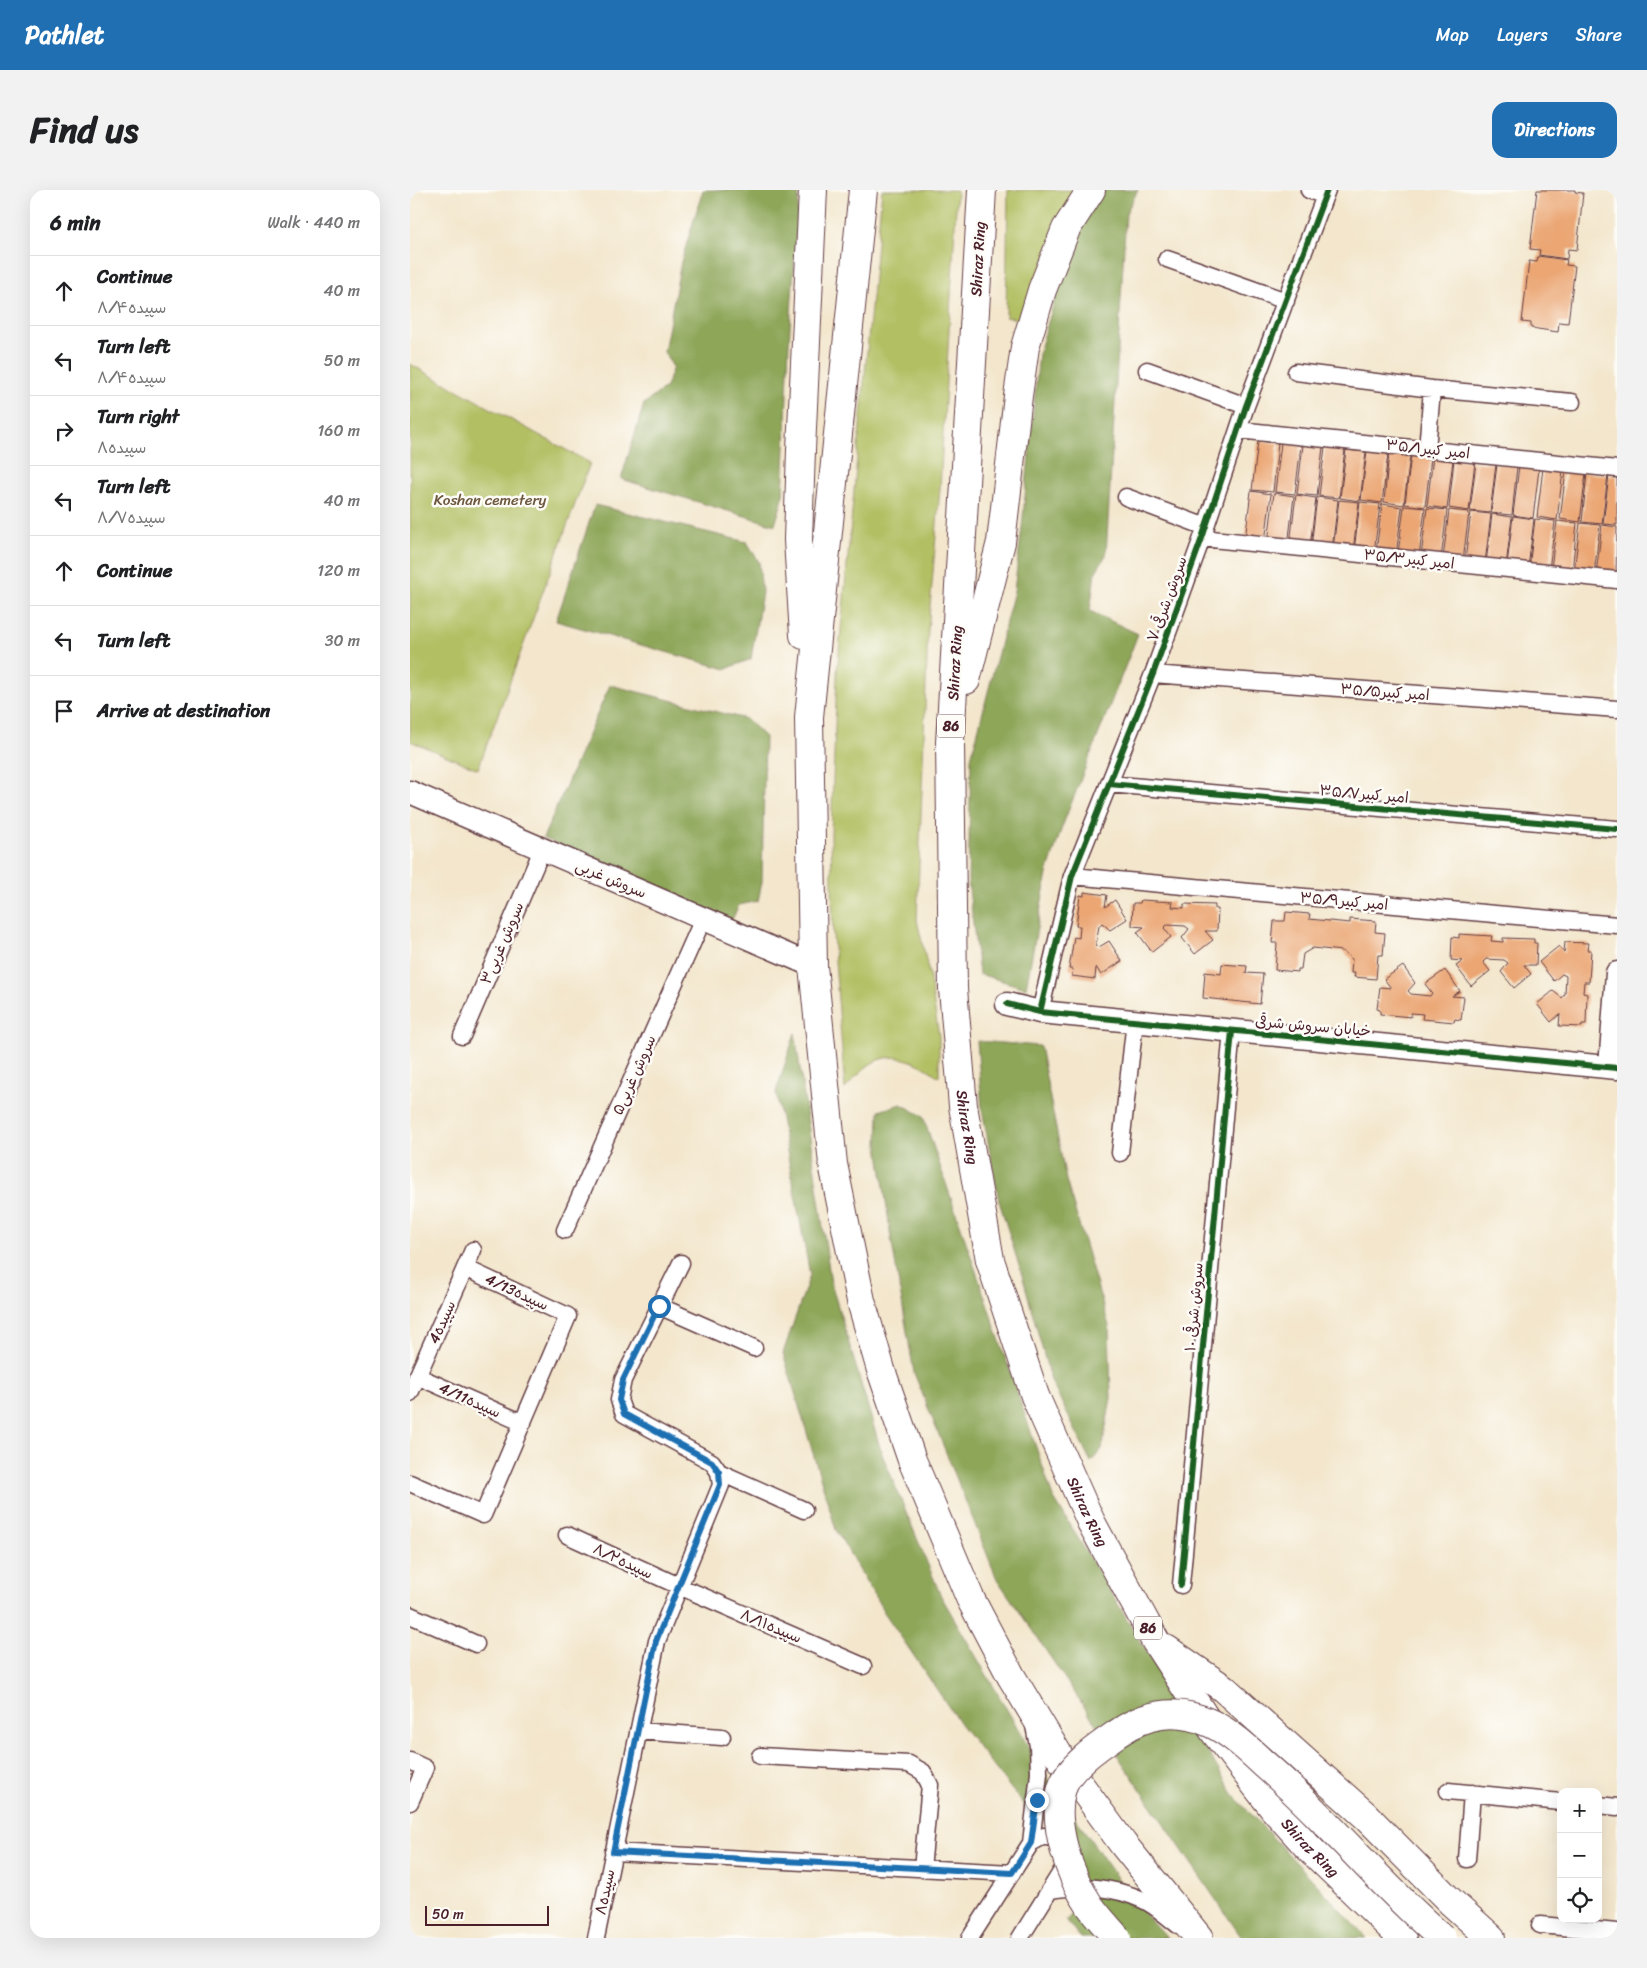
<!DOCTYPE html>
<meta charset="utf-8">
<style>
:root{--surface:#fff;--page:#f2f2f2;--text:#202124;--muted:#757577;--line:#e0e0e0;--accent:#1f6fb2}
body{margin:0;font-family:Sriracha,"Playpen Sans Arabic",sans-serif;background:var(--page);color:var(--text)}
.controls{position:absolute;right:15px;bottom:15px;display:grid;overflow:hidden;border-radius:10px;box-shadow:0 5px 20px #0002}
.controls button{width:45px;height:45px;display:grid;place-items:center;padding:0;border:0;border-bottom:1px solid var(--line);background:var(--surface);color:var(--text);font:25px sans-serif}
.scale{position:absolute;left:15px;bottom:12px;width:124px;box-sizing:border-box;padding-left:5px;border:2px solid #4a1f2b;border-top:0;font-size:14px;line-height:18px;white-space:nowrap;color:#4a1f2b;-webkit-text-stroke:4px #fdfcf7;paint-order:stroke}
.stop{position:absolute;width:15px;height:15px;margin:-11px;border:4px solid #1f6fb2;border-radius:50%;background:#fff}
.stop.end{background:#1f6fb2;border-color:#fff;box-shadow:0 1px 5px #0008}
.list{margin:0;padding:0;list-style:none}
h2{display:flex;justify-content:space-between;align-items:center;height:65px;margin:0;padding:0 20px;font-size:21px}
h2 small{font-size:16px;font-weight:400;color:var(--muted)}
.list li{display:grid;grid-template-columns:32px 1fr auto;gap:15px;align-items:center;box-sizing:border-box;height:70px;padding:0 20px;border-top:1px solid var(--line)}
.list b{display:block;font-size:19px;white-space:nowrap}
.list p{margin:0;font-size:16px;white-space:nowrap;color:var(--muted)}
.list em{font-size:16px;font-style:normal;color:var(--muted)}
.icon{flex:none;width:28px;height:28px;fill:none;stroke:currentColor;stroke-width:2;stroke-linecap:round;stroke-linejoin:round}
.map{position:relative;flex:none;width:1207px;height:1748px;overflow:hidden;border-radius:15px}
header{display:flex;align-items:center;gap:30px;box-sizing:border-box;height:70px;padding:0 25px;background:var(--accent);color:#fff}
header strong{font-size:24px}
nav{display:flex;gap:28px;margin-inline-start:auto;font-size:18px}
.intro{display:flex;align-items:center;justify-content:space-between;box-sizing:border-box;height:120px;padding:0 30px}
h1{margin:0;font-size:35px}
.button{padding:12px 22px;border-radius:15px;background:var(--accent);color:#fff;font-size:18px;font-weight:700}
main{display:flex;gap:30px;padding:0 30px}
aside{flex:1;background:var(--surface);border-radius:15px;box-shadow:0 5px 20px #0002}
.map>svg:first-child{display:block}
.green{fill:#b2c063;stroke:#7e7047}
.forest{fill:#8da659;stroke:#6c6242}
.building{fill:#eba673}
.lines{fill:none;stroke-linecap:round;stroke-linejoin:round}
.street-casing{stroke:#633d43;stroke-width:19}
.secondary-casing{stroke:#633d43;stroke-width:25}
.highway-casing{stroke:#633d43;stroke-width:30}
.street{stroke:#fff;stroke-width:16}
.secondary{stroke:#fff;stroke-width:22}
.highway{stroke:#fff;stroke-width:28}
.highway-bridge-casing{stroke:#633d43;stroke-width:30;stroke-linecap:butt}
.highway-bridge{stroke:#fff;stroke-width:28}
.cycleway-casing{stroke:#fdfcf7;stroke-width:9}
.cycleway{stroke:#1b5e20;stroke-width:6}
.route{stroke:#1f6fb2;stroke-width:6}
.labels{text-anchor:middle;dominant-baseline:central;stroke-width:5;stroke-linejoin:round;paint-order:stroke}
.shield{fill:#fdfcf7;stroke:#806168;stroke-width:1}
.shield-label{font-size:14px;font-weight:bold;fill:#4a1f2b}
.street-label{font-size:15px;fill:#4a1f2b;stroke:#fdfcf7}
.park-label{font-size:15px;fill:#6e573f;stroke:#fdfcf7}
</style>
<header>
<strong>Pathlet</strong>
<nav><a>Map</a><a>Layers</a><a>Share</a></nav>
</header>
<div class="intro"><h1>Find us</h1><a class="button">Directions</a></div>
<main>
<aside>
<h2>6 min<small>Walk · 440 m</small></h2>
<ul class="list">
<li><svg class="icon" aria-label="ahead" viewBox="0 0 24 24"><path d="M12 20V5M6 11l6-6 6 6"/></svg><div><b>Continue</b><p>سپیده۸/۴</p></div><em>40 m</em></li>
<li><svg class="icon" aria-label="left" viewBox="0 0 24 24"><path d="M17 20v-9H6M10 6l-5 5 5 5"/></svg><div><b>Turn left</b><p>سپیده۸/۴</p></div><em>50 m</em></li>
<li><svg class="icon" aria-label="right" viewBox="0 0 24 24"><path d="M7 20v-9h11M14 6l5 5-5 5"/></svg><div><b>Turn right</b><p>سپیده۸</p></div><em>160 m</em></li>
<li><svg class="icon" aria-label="left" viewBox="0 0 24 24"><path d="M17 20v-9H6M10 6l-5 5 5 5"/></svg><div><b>Turn left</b><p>سپیده۸/۷</p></div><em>40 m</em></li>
<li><svg class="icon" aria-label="ahead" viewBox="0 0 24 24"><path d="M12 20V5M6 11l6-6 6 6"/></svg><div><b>Continue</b></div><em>120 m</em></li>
<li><svg class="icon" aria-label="left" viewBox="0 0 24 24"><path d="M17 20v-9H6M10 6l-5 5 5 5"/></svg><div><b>Turn left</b></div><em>30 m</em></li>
<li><svg class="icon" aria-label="arrive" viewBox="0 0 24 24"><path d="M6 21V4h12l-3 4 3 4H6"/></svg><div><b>Arrive at destination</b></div></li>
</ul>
</aside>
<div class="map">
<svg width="1207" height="1748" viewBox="0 0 1207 1748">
<rect width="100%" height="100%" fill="#fdfcf7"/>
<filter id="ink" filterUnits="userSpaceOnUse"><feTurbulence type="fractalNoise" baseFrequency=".02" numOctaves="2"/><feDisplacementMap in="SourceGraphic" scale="10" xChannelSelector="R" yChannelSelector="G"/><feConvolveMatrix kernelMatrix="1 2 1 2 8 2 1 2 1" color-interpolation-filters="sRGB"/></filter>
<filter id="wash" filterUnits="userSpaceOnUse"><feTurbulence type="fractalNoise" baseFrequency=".0096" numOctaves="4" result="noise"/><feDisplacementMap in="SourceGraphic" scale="20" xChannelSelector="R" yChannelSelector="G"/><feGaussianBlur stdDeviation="1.12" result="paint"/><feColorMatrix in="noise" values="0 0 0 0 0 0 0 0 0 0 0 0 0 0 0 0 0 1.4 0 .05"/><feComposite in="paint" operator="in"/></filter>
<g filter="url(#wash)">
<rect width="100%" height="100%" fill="#f3e6cc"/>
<path class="green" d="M 472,0 L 547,0 L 530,298 L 518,441 L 507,730 L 519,783 L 529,846 L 529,887 C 512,874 486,860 464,872 C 453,878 443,890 435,899 L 423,745 L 421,645 L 427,483 Z
M 598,0 L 676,0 L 617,130 L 596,127 Z
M 0,174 L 180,273 L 68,579 L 0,551 Z"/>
<path class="forest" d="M 293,0 L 389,0 L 379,154 L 373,308 L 365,335 L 211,289 L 234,214 L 256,197 L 263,177 L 254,162 L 271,72 Z
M 695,0 L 728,0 L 716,23 L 696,365 L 685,383 L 680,421 L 728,444 L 652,637 L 637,684 L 616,798 L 569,784 L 558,690 L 561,568 L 604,401 L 612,337 L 629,163 L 652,85 L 681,20 Z
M 185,315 L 337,352 L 349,372 L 352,402 L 341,469 L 316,479 L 146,431 Z
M 200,495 L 336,529 L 355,547 L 352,692 L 348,711 L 329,715 L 322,730 L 133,648 Z
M 385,843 L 421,1093 L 472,1264 L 531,1406 L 632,1580 L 724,1712 L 757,1748 L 671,1748 L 656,1731 L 672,1712 L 663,1646 L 621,1624 L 551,1535 L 474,1422 L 426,1340 L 373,1163 L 400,1085 L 366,902 Z
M 567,851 L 630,856 L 656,990 L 699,1136 L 701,1208 L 692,1259 L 681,1272 L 641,1191 L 615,1095 L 589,1011 L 572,919 Z
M 491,914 L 513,926 L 643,1307 L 825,1607 L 957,1748 L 832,1748 L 587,1389 L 504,1183 L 481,1048 L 468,955 L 469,921 Z"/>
<g id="blocks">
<path class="building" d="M 1127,0 L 1165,0 L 1165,2 L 1173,3 L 1167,60 L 1158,59 L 1157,69 L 1129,65 L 1130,60 L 1120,59 Z
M 1128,66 L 1157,70 L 1156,75 L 1165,76 L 1158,133 L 1149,132 L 1148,142 L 1121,138 L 1121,133 L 1112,132 L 1119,71 L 1127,72 Z
M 848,251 L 868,253 L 863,302 L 842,300 Z
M 871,253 L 891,255 L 885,304 L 865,302 Z
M 893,255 L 913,257 L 907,306 L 887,304 Z
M 915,257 L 935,259 L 929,308 L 909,306 Z
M 936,260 L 956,262 L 950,311 L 930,308 Z
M 957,261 L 978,264 L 972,313 L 951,310 Z
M 979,263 L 1000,266 L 994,315 L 974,312 Z
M 1001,265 L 1021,268 L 1015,317 L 995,314 Z
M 1023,267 L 1043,270 L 1037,319 L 1017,316 Z
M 1044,269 L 1065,272 L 1059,321 L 1039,318 Z
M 1066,272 L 1086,274 L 1080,323 L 1060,321 Z
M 1087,274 L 1107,276 L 1102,325 L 1081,323 Z
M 1109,276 L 1129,279 L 1123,328 L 1103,325 Z
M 1133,278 L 1153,281 L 1147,330 L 1127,327 Z
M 1156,281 L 1176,283 L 1170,332 L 1150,329 Z
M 1177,283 L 1198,285 L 1192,334 L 1172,332 Z
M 1199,285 L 1207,286 L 1207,335 L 1193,334 Z
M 841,301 L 861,304 L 855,352 L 835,350 Z
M 864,303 L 884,306 L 878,355 L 858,352 Z
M 886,305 L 906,308 L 900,357 L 880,354 Z
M 907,307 L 928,310 L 922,359 L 901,357 Z
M 929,310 L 949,312 L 943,361 L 923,359 Z
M 950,312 L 970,314 L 964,363 L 944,361 Z
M 972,314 L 992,317 L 986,366 L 966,363 Z
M 994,316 L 1015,318 L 1009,367 L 988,364 Z
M 1017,318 L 1037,320 L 1031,369 L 1011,367 Z
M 1039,320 L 1059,322 L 1053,371 L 1033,369 Z
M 1061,322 L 1081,324 L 1075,373 L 1055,371 Z
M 1082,324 L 1102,327 L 1096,376 L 1076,373 Z
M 1103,326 L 1124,329 L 1118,378 L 1097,375 Z
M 1125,329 L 1145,331 L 1139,380 L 1119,378 Z
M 1147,331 L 1167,333 L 1162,382 L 1141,379 Z
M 1170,333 L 1190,335 L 1184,384 L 1164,382 Z
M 1192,335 L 1207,337 L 1206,386 L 1186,384 Z
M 674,702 L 697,705 L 695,717 L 705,710 L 717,729 L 700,740 L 692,733 L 689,736 L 686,755 L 689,757 L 699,751 L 712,771 L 691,785 L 686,777 L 685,789 L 662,786 L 663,779 L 659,779 L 664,747 L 669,748 L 670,736 L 666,736 L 670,705 L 674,706 Z
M 731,710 L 763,712 L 762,717 L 774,718 L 774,714 L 805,715 L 805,719 L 808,719 L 807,741 L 795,741 L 803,750 L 785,764 L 772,748 L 779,739 L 775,736 L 757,735 L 754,738 L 761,747 L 742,762 L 727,742 L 734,737 L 722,736 L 723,713 L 730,713 Z
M 876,722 L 900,724 L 899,729 L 940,733 L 940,729 L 966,731 L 965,742 L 975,743 L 973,765 L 968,765 L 966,789 L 944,787 L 945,783 L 941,783 L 942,769 L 932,761 L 903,758 L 893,764 L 891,779 L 888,779 L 888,782 L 865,780 L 867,753 L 862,753 L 864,731 L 875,731 Z
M 1049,744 L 1082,746 L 1081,751 L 1093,752 L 1093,748 L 1124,749 L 1124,753 L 1127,753 L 1126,775 L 1114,775 L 1121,784 L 1104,798 L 1091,782 L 1098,773 L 1094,770 L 1076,769 L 1073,772 L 1080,781 L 1061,796 L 1046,776 L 1053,771 L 1041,770 L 1042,747 L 1049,748 Z
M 1155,752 L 1178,753 L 1177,760 L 1181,760 L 1179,792 L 1174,792 L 1173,803 L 1177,804 L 1176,834 L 1172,834 L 1172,837 L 1149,836 L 1150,824 L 1141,832 L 1127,814 L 1143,801 L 1152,808 L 1155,804 L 1156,786 L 1152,784 L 1144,791 L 1129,772 L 1149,756 L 1154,763 Z
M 812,774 L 837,776 L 836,783 L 853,784 L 850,814 L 793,808 L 795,782 L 811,784 Z
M 993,776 L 1005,793 L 998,801 L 1001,804 L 1020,806 L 1022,803 L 1015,794 L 1035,780 L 1050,801 L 1042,806 L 1054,807 L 1051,830 L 1045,829 L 1044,832 L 1012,829 L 1013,824 L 1001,823 L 1001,827 L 970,824 L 970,820 L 967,819 L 970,797 L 981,798 L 974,789 Z"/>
</g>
</g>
<g filter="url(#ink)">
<use href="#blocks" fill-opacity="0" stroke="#633d43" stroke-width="1"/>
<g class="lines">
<g class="street-casing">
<path id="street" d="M 899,0 L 915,6
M 757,69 L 876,111
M 737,180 L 836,216
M 886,182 L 1022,199 L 1162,212
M 828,240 L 1207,279
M 1017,260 L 1022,199
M 716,307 L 796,337
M 792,348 L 1207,390
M 743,484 L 1207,519
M 699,594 L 1207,639
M 662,686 L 1207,735
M 630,822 L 662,686 L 743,484 L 792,348 L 836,216 L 917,0
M 52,846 L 132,660
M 710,963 L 725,831
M 155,1040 L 293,729
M 271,1073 L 213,1190 L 209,1210 L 214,1224 L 302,1272 L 309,1282 L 394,1320
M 249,1116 L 344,1158
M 7,1186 L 113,1233
M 0,1203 L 63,1060
M 0,1293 L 73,1325 L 158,1126 L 55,1078
M 157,1345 L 269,1396 L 453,1476
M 771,1395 L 822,841
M 0,1425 L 66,1454
M 228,1541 L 312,1547
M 350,1566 L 499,1574 L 513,1582 L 520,1595 L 512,1679
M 0,1571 L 15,1578 L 0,1612
M 1038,1601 L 1151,1612
M 1188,1615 L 1207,1617
M 203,1662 L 602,1683
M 1057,1669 L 1062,1603
M 640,1700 C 673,1695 701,1696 733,1710 C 745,1715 757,1727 768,1735
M 1130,1735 L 1207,1742
M 186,1748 L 247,1451 L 311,1295 L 309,1282
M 560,1748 L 621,1653 L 629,1583 L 628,1556 L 624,1536
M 610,1748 L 658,1671 L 658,1661 L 648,1650 L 634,1646 L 621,1653"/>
</g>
<g class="secondary-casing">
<path id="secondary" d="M 0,602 L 403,776
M 597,814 L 630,822 L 1207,878
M 1200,877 L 1207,783"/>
</g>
<g class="highway-casing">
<g id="highway">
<path d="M 453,0 L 399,527 L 403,776 L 423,974 L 451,1111 L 471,1180 L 502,1270 L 560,1408 L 601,1486 L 651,1569 L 713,1654 L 789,1748"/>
<path id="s1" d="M 572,0 L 540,552 L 543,799 L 553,916 L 580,1070 L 625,1206 L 681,1332 L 746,1452 L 803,1540 L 864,1619 L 897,1656 L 992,1748"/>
<path d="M 394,445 L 388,350 L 391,260 L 403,0"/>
<path d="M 556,490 L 591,352 L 608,206 L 615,157 L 632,100 L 656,39 L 681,0"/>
<path d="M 756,1459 L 813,1498 L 956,1626 L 1040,1711 L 1081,1748"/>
</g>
</g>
<use href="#street" class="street"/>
<use href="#secondary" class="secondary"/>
<use href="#highway" class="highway"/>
<g class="highway-bridge-casing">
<path id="highway-bridge" d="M 707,1748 C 698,1738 688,1727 680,1716 C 660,1687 641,1634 652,1598 C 659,1576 689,1556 708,1543 C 737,1523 767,1518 800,1533 C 820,1542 838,1559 854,1574 C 917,1628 969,1694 1032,1748"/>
</g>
<use href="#highway-bridge" class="highway-bridge"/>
<g class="cycleway-casing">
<path id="cycleway" d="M 699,594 L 1207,639
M 597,814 L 630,822 L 1207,878
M 630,822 L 662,686 L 743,484 L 792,348 L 836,216 L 917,0
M 771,1395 L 822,841"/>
</g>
<use href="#cycleway" class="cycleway"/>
</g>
</g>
<g class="lines" filter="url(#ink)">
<path class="route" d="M 249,1116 L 213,1190 L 209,1210 L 214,1224 L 302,1272 L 309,1282 L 310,1295 L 246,1451 L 203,1662 L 602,1683 L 621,1653 L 627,1610"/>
</g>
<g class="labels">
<g class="shield">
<rect x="527" y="524.5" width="28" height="23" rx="4"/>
<rect x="724" y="1426.5" width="28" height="23" rx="4"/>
</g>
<g class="shield-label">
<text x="541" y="536">86</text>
<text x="738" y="1438">86</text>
</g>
<g class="street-label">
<text transform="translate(568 69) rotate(-87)">Shiraz Ring</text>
<text transform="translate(1018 259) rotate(6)">امیر کبیر۳۵/۱</text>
<text transform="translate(999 369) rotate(6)">امیر کبیر۳۵/۳</text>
<text transform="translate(757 409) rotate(-70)">سروش شرقی ۷</text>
<text transform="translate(545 473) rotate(-87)">Shiraz Ring</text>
<text transform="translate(975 502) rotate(4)">امیر کبیر۳۵/۵</text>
<text transform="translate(954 604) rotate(5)">امیر کبیر۳۵/۷</text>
<text transform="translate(201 689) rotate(23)">سروش غربی</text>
<text transform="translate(934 711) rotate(5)">امیر کبیر۳۵/۹</text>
<text transform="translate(92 753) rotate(-67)">سروش غربی۳</text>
<text transform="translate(903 836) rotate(5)">خیابان سروش شرقی</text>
<text transform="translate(224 885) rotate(-66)">سروش غربی۵</text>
<text stroke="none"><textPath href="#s1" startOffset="939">Shiraz Ring</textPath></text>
<text transform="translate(107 1102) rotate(25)">4/13سپیده</text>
<text transform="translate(784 1117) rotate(-85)">سروش شرقی ۱۰</text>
<text transform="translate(32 1132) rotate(-66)">4سپیده</text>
<text transform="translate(60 1210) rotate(24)">4/11سپیده</text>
<text stroke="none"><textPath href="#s1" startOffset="1344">Shiraz Ring</textPath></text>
<text transform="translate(213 1371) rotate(25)">سپیده۸/۲</text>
<text transform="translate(361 1436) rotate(23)">سپیده۸/۱۱</text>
<text stroke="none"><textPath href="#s1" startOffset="1749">Shiraz Ring</textPath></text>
<text transform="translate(195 1702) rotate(-78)">سپیده۸</text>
</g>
<g class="park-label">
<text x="80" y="310">Koshan cemetery</text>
</g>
</g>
</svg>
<div class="controls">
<button>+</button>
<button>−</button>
<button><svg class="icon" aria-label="locate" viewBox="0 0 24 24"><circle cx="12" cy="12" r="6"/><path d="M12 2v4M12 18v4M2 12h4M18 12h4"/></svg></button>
</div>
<div class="scale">50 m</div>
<div class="stop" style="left:249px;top:1116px"></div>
<div class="stop end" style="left:627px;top:1610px"></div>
</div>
</main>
